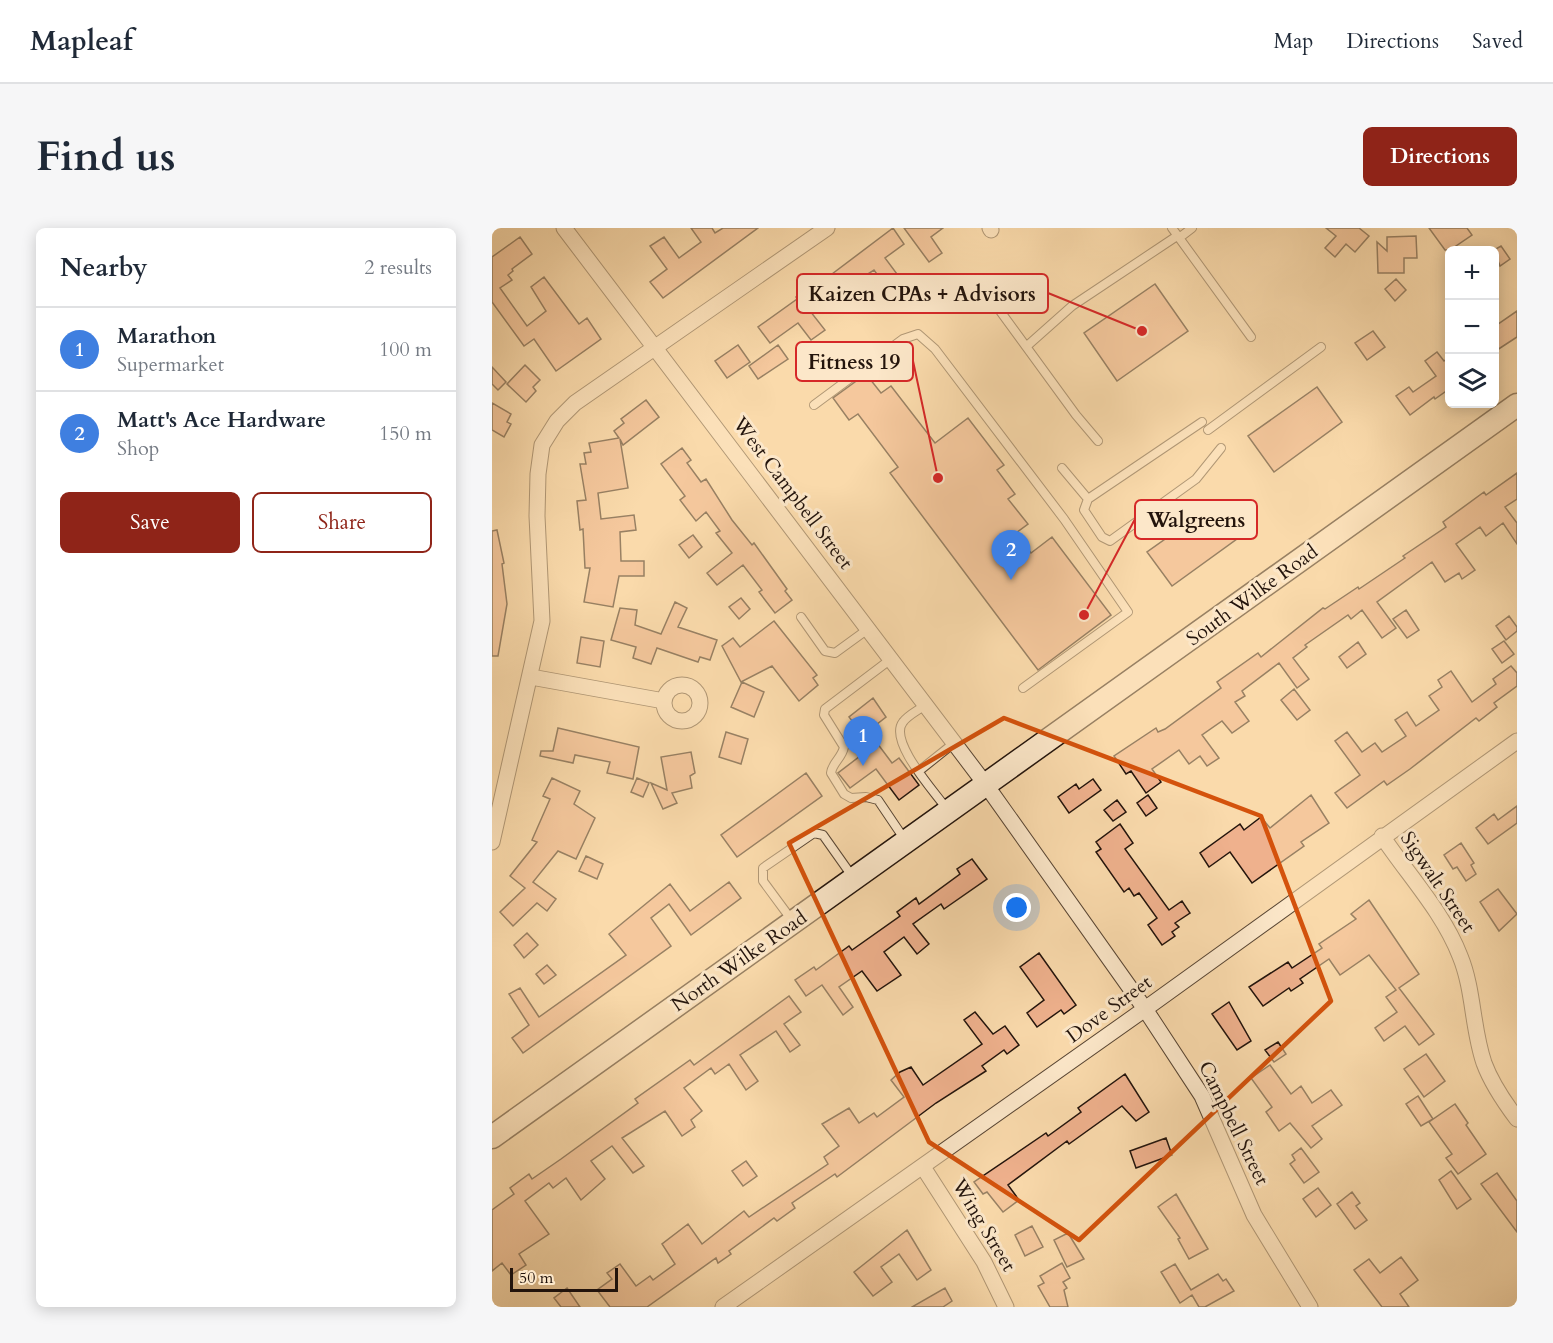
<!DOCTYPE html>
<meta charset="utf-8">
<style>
:root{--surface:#fff;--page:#f6f6f7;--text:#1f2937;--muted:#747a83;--line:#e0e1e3;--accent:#8f2418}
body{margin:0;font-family:Cardo,serif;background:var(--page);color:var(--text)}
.controls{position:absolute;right:18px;top:18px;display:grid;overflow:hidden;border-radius:9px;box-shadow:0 3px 15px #0003}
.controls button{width:54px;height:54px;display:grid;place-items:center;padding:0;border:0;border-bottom:2px solid var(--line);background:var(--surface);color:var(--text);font:30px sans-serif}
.scale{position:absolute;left:18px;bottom:15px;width:108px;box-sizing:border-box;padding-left:6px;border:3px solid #23140c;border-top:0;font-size:16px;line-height:21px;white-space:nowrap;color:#23140c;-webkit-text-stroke:4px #fce7c9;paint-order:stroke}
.you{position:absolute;left:525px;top:680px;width:21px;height:21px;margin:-15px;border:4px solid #fff;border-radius:50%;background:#1a73e8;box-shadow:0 0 0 9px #1a73e833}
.badge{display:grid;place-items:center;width:39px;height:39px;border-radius:50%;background:var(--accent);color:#fff;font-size:20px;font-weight:700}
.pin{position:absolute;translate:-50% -50px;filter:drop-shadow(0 2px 3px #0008)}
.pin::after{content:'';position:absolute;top:32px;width:21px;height:18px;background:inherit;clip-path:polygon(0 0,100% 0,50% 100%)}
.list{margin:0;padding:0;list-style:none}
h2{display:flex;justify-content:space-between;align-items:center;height:78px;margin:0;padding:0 24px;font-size:26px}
h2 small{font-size:20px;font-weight:400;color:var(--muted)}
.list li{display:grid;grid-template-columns:39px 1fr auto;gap:18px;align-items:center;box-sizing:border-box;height:84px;padding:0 24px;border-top:2px solid var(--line)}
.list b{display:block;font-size:22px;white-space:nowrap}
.list p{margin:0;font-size:20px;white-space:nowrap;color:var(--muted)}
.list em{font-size:20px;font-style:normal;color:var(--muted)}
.actions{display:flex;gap:12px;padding:18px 24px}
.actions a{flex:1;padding:14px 0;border:2px solid var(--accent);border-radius:9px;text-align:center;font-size:21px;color:var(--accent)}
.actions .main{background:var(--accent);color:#fff}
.icon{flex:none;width:33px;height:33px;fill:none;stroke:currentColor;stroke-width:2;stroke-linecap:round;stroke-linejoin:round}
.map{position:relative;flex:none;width:1025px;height:1079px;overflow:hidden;border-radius:9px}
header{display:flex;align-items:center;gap:36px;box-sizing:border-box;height:84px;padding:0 30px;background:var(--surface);border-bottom:2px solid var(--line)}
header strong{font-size:28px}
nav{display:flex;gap:33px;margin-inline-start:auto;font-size:21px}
.intro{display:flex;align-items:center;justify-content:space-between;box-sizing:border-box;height:144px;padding:0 36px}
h1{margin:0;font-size:42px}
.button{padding:15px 27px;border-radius:9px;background:var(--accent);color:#fff;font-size:21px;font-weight:700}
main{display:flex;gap:36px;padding:0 36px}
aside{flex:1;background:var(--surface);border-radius:9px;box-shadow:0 3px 15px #0003}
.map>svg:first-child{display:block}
.building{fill:#efb18d;stroke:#23140c;stroke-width:1.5}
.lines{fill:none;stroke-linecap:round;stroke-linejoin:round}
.service-casing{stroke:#594634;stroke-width:10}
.minor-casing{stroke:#594634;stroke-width:17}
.secondary-casing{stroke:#23140c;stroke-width:25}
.service{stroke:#fce7c9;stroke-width:8}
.minor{stroke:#fce7c9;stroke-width:15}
.secondary{stroke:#fce7c9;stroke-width:22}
.marked{fill:none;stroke:#d4520c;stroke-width:4.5;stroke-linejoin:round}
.labels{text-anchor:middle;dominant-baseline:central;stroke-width:6;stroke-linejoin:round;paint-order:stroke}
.street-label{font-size:20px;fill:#23140c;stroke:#fce7c9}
.leader{fill:none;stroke:#d62828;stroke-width:2}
.callout-dot{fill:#d62828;stroke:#fce7c9;stroke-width:2}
.callout{fill:#fce7c9;stroke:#d62828;stroke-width:2}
.callout-label{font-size:21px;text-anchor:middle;font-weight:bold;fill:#23140c}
</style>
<header>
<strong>Mapleaf</strong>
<nav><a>Map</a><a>Directions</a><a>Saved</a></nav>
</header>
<div class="intro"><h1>Find us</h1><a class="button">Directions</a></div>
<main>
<aside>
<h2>Nearby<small>2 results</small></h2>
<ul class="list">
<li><span class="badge" style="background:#3f7fe0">1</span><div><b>Marathon</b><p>Supermarket</p></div><em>100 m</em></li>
<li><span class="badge" style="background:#3f7fe0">2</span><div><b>Matt's Ace Hardware</b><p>Shop</p></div><em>150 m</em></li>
</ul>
<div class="actions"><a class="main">Save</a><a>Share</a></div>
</aside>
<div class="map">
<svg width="1025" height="1079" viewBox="0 0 1025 1079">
<rect width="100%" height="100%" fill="#fadaac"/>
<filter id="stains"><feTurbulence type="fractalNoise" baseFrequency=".00333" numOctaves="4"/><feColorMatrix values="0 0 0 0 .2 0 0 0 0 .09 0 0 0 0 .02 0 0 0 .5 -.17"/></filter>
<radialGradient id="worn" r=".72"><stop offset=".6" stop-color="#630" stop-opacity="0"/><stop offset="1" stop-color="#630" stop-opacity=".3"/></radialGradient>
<path class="building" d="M 199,0 L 220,0 L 223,5 L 231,0 L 266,0 L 171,70 L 158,54 L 175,41 L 158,18 L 172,9 L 187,30 L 209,14 Z
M 401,0 L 412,16 L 393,30 L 408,50 L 395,60 L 382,42 L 318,83 L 333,102 L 319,112 L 306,95 L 278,115 L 266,99 L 305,71 L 304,69 L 326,52 L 328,55 Z
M 412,0 L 451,0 L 439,9 L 450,25 L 437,34 Z
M 834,0 L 867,0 L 877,8 L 863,24 L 854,16 L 843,29 L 833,20 L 844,8 Z
M 937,0 L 975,0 L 980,7 L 958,22 L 953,22 Z
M 924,8 L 925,30 L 912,30 L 912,45 L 886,45 L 885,14 L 895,23 L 895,9 Z
M 28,9 L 40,26 L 20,41 L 21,43 L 16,47 L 20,52 L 8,60 L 35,98 L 54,83 L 39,59 L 52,49 L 87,96 L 95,90 L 109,111 L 64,143 L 42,111 L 32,118 L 0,74 L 0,29 Z
M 1009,18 L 1018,31 L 1008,38 L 1002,22 Z
M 904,51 L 914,62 L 903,73 L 893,61 Z
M 663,56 L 696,103 L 625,153 L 592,105 Z
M 1025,83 L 1025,109 L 1002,124 L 1002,99 Z
M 881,103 L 893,119 L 875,132 L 863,115 Z
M 246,117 L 258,134 L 235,150 L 223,133 Z
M 286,117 L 296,131 L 266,151 L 257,138 Z
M 945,124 L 952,133 L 957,129 L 957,161 L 943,171 L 942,169 L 918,187 L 904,168 L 917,159 L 921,164 L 944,148 L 933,133 Z
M 33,137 L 48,152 L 41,159 L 44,163 L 34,174 L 15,156 Z
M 0,139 L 14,154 L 6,162 L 0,156 Z
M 374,146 L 389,165 L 399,158 L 443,215 L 476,190 L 512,237 L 505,242 L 523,266 L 516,271 L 536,296 L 524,305 L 539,325 L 560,309 L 619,387 L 546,442 L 398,245 L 406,239 L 366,186 L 357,192 L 341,170 Z
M 825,159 L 850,194 L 782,244 L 756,208 Z
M 154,172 L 167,189 L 131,217 L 128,211 L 136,260 L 106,265 L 109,291 L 142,287 L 144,302 L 128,304 L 129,333 L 152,333 L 152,348 L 127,348 L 121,379 L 92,374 L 98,340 L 93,340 L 91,301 L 88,302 L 85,273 L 94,272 L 88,236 L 94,236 L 92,225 L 99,224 L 97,215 L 127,210 L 122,203 L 132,195 L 129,191 Z
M 0,175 L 19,186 L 15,194 L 19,196 L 12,209 L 0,202 Z
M 190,220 L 199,232 L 195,235 L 209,254 L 214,251 L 240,292 L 260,317 L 262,315 L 295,361 L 293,363 L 300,372 L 283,385 L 267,364 L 270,362 L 251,337 L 225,357 L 215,345 L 240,325 L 224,305 L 228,303 L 214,284 L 204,293 L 188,272 L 193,268 L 169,236 Z
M 1025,245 L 1025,271 L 1013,279 L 1025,295 L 1025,316 L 1011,295 L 994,308 L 988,299 L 964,316 L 983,342 L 970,351 L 967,345 L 953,354 L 940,334 L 885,374 L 904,400 L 890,410 L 870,382 L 859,391 L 856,387 L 813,417 L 815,419 L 801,430 L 817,451 L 805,460 L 787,435 L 750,463 L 753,468 L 743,474 L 757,493 L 740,505 L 730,493 L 710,507 L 727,530 L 715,538 L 708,528 L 697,536 L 687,522 L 660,541 L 669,554 L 654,565 L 639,543 L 634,546 L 622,528 L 664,500 L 666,504 L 673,501 L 729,460 L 725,454 L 766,425 L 769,429 L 831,380 L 833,381 L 866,359 L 867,361 L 913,330 L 911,328 L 954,299 L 951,294 L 992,264 L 994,267 Z
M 724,275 L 749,308 L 680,358 L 655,324 Z
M 5,302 L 12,335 L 10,336 L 15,376 L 6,428 L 0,428 L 0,303 Z
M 201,307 L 210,319 L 197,330 L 187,317 Z
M 249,370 L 258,381 L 247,391 L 237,379 Z
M 183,374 L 195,380 L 186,399 L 225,412 L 218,432 L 208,429 L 206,434 L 165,420 L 159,436 L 141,430 L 144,419 L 119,412 L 128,380 L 145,382 L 143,397 L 169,406 Z
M 914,382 L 927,402 L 915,410 L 901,391 Z
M 1017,388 L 1025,399 L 1025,403 L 1014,412 L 1004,398 Z
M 282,393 L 325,447 L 321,450 L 326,457 L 307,473 L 280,438 L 249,454 L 230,418 L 241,410 L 248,419 Z
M 89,409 L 112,413 L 108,439 L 85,435 Z
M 1012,413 L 1022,426 L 1010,435 L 1000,421 Z
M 866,414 L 874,426 L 855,440 L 847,429 Z
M 1019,438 L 1025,445 L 1025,458 L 1002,475 L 1005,479 L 987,493 L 984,490 L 918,541 L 895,557 L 892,553 L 855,580 L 843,565 L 868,547 L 843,513 L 855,504 L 870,524 L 883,515 L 890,524 L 914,508 L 903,492 L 915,484 L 924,498 L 947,482 L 937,468 L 950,459 L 946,452 L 959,443 L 980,474 L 1004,456 L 1001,451 Z
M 250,454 L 272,464 L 262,489 L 239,479 Z
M 802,461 L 818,482 L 805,492 L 789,472 Z
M 381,470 L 394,489 L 371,507 L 357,489 Z
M 66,500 L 147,519 L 141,551 L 115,545 L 118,534 L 83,527 L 81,535 L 48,528 L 49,523 L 61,523 Z
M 234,504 L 256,511 L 249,536 L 227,529 Z
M 385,515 L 400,535 L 407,530 L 427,557 L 407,572 L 384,541 L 358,560 L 346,545 Z
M 199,524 L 203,545 L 198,548 L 200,560 L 180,565 L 185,575 L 171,581 L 159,555 L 175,562 L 169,529 Z
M 314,545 L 330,568 L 245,629 L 229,607 Z
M 60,550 L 88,563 L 82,576 L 103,590 L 84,631 L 66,623 L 41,654 L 64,671 L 55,683 L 45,675 L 21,698 L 8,684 L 33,660 L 18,648 L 45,614 L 40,612 L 58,571 L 51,568 Z
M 145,550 L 157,555 L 151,569 L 139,564 Z
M 601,551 L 609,562 L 577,585 L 566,569 L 584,556 L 587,561 Z
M 656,567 L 665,580 L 654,588 L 645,575 Z
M 819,567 L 837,595 L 809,614 L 812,618 L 760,655 L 738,624 L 717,639 L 708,625 L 748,596 L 752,602 L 769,589 L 778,600 Z
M 625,572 L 634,584 L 621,593 L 612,582 Z
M 1025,578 L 1025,595 L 996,616 L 984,600 L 1002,586 L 1006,592 Z
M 628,596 L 641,615 L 633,621 L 677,682 L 690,673 L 698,685 L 683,695 L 687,699 L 680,704 L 683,708 L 670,717 L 656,697 L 665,690 L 647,665 L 642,668 L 637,660 L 632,664 L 604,624 L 609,621 L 604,614 Z
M 969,615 L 982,635 L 979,637 L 984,646 L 974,653 L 965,639 L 961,641 L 952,627 Z
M 94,628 L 111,636 L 105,651 L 87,643 Z
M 480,631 L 495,651 L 452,681 L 449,676 L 421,696 L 437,716 L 425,726 L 412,709 L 392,724 L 409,747 L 385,763 L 370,743 L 347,759 L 361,779 L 351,787 L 330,757 L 314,768 L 303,752 L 322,739 L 324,742 L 357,718 L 360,722 L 408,688 L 405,684 L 424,670 L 427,676 L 468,646 L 465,641 Z
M 237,654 L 249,670 L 199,707 L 177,676 L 159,690 L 179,718 L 31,825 L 20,810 L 37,797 L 17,766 L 28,760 L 47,789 L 134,727 L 117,706 L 178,656 L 198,683 Z
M 1006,661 L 1025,686 L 1007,703 L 988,674 Z
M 877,672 L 927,746 L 907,760 L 942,806 L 927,817 L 913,798 L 892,813 L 883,800 L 905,784 L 894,769 L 904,762 L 877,727 L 848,747 L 837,731 L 808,751 L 811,755 L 799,763 L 797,760 L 771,778 L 757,759 L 796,734 L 800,740 L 830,720 L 827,716 L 864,691 L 859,686 Z
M 35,705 L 46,717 L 32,730 L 22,717 Z
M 547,725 L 584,777 L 572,786 L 569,782 L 545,799 L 535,785 L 552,772 L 528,739 Z
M 55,737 L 64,747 L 52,756 L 44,746 Z
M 297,768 L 309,784 L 292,796 L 308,817 L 298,824 L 284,803 L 248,827 L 266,853 L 254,862 L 237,836 L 223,846 L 219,840 L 192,860 L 210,883 L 199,892 L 203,899 L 190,908 L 173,883 L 130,910 L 152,938 L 141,945 L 120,918 L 99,933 L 113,951 L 89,972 L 74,950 L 61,960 L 57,955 L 33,973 L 57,1006 L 27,1026 L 34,1037 L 19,1047 L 10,1035 L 0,1043 L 0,982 L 22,966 L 18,960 L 37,946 L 40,951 L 69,931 L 146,875 L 143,871 L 198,832 L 202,837 Z
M 737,774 L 759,813 L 745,822 L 720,786 Z
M 483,784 L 501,806 L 513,798 L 527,817 L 515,826 L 512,822 L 490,838 L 494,843 L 444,875 L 345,949 L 343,946 L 300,975 L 303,980 L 285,993 L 282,990 L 237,1023 L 239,1026 L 226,1035 L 224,1030 L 155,1079 L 118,1079 L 105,1062 L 120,1051 L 115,1045 L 128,1036 L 144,1058 L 158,1048 L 161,1052 L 183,1036 L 170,1016 L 196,996 L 210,1016 L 252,983 L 257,989 L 336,936 L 332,929 L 347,918 L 330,896 L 357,880 L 367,895 L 382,885 L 385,889 L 412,869 L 399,852 L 408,844 L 419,839 L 431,857 L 490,816 L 472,792 Z
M 786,814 L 794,826 L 782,834 L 773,822 Z
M 934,826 L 953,853 L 932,869 L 912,841 Z
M 778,837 L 799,866 L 809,858 L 820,875 L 839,862 L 850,877 L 820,898 L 830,911 L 819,920 L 798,895 L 787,903 L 774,884 L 780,879 L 759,850 Z
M 633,846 L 657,884 L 644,893 L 630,878 L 577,916 L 575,913 L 516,957 L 527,972 L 511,984 L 495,964 L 491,966 L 482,954 L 554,905 L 556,908 L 589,884 L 586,880 Z
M 926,868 L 941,891 L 929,898 L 914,876 Z
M 963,876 L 976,895 L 974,897 L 994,926 L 966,946 L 954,930 L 960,926 L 937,894 Z
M 674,910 L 680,927 L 644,940 L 638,923 Z
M 809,920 L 827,944 L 812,955 L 798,936 L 803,932 L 800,927 Z
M 254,933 L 265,948 L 251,958 L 240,943 Z
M 959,943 L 979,971 L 965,981 L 947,952 Z
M 1005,945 L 1025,973 L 1025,1004 L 989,956 Z
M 826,960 L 839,977 L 824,989 L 811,971 Z
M 860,964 L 868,975 L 864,978 L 875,992 L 863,1001 L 845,976 Z
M 684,966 L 716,1021 L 697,1031 L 686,1011 L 688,1010 L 666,979 Z
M 540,998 L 551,1019 L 533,1028 L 523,1007 Z
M 415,1002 L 439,1042 L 425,1052 L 407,1026 L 389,1039 L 400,1054 L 381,1068 L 362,1044 Z
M 576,1005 L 592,1031 L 575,1039 L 562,1012 Z
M 909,1029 L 926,1052 L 908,1066 L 917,1079 L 890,1079 L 862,1042 L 877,1031 L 888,1045 Z
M 570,1035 L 578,1050 L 571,1054 L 575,1060 L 572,1062 L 576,1079 L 558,1079 L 546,1058 L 552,1055 L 548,1048 Z
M 683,1036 L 699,1062 L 726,1046 L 731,1053 L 734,1051 L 742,1063 L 713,1079 L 707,1079 L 700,1067 L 688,1075 L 669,1044 Z
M 75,1060 L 88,1079 L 69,1079 L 62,1070 Z
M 453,1060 L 460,1073 L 451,1079 L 420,1079 Z"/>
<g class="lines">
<g class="service-casing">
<path id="service" d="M 680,0 L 759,109
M 687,10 L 700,0
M 484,50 L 584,187 L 606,213
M 535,118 L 580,78 L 685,8
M 322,177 L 411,111 L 426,106 L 443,121 L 572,291 L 636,384 L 531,460
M 710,194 L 596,271 L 592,282 L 610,309 L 618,313 L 704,251 L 729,220
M 716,202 L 829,119
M 570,240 L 596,271
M 309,389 L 333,423 L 343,425 L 376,401
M 399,431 L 333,481 L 332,487 L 352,519 C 350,530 340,535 339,545 L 352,566 L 359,570 L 374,569 L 386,572 L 413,612
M 433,477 C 427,482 416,487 411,494 C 396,513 442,563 454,580
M 427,543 L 462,515
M 299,691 L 271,653 L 271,640 L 322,605 L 331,607 L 360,648"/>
</g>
<g class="minor-casing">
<path id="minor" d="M 72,0 L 494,557 L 653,781 L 710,868 L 762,987 L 818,1079
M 498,0 L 499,2
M 39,449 L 172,473
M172 475a18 18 0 1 1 36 0a18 18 0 1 1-36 0Z
M 890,608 C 916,647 951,684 968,728 C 982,762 980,800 992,835 C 999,854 1013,875 1025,891
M 0,614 L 50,393 L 45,288 L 46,246 L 50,217 L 65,193 L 83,175 L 335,0
M 431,939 L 492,1034 L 514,1079
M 231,1079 L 653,781 L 1025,513"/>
</g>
<g class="secondary-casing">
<path id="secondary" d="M 0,909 L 1025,177"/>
</g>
<use href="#service" class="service"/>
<use href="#minor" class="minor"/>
<use href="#secondary" class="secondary"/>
</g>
<path d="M0 0H1025V1079H0ZM 512,490 L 769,588 L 839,773 L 587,1012 L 437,914 L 297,615 Z" fill="#fadaac" fill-opacity=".55" fill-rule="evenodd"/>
<path class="marked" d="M 512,490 L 769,588 L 839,773 L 587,1012 L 437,914 L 297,615 Z"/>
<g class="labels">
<g class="street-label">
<text transform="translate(301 265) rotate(53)">West Campbell Street</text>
<text transform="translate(760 367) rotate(-36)">South Wilke Road</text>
<text transform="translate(946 654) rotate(56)">Sigwalt Street</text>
<text transform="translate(247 733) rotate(-35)">North Wilke Road</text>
<text transform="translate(617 781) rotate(-36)">Dove Street</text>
<text transform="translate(742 895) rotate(64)">Campbell Street</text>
<text transform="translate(492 997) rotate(59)">Wing Street</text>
</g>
</g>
<path class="leader" d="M650 103L556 65M446 250L421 133M592 387L643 291"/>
<g class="callout-dot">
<circle cx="650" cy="103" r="6"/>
<circle cx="446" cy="250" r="6"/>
<circle cx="592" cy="387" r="6"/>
</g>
<g class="callout">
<rect x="305" y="46" width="251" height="39" rx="6"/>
<rect x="304" y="114" width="117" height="39" rx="6"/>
<rect x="643" y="272" width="122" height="39" rx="6"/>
</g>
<g class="callout-label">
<text x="430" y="73">Kaizen CPAs + Advisors</text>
<text x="362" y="141">Fitness 19</text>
<text x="704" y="299">Walgreens</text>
</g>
<rect width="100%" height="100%" filter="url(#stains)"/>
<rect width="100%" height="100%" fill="url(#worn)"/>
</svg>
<div class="controls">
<button>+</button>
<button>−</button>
<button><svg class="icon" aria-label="layers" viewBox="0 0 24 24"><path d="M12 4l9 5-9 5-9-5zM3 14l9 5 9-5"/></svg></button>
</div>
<div class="scale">50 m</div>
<div class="you"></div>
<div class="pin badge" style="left:371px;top:538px;background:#3f7fe0">1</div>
<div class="pin badge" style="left:519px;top:352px;background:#3f7fe0">2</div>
</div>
</main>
